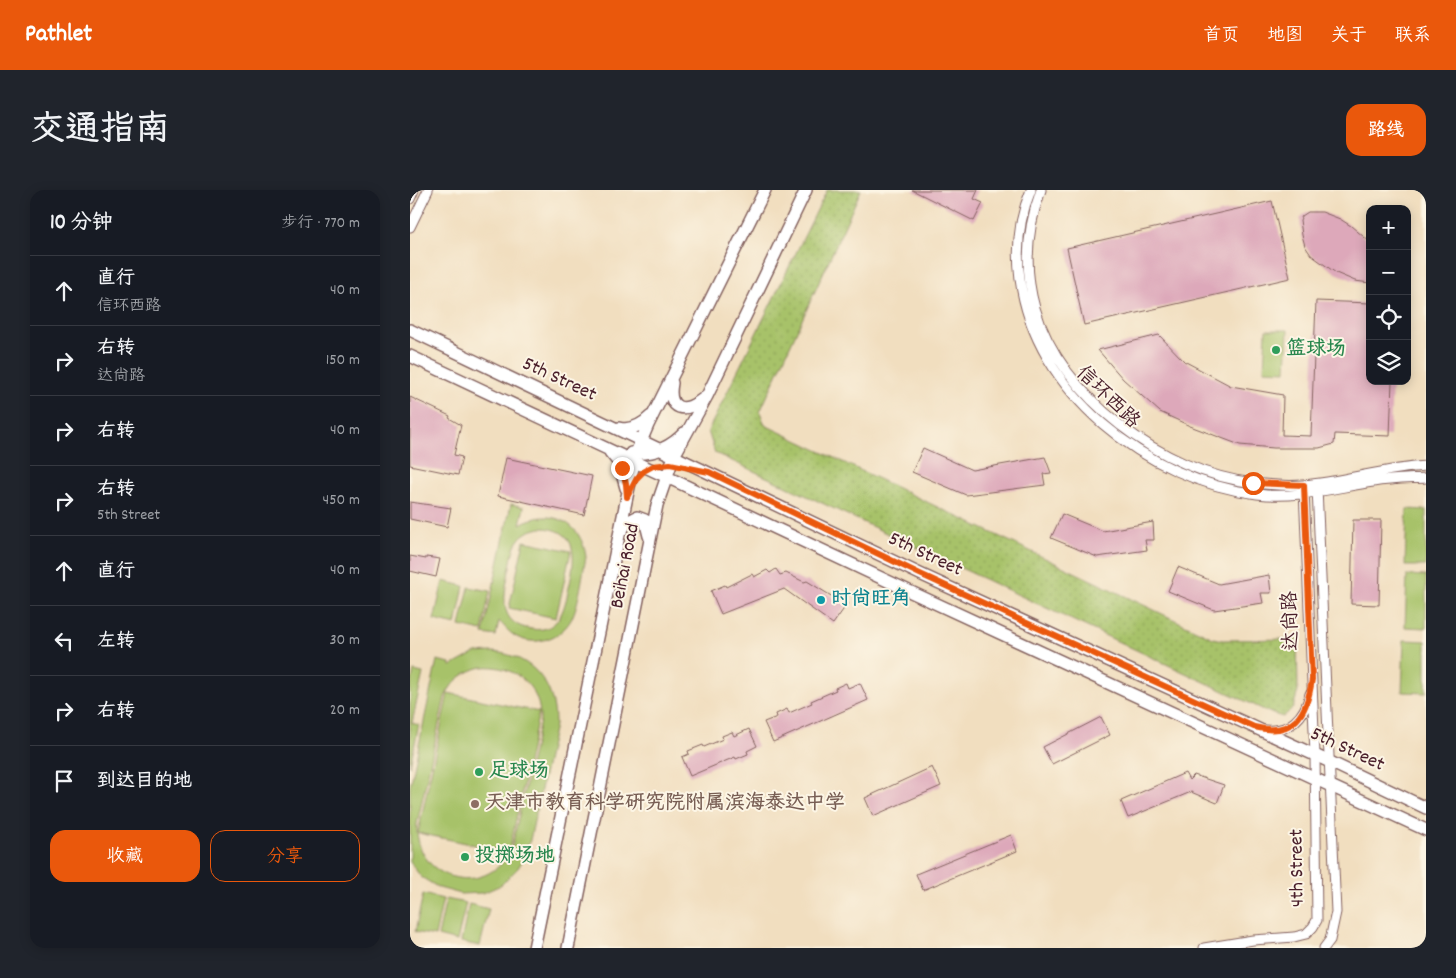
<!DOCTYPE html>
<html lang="zh">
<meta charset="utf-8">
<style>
:root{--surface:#171b24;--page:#20242c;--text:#f1f3f6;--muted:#9ea1a6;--line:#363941;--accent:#ea580c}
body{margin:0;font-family:Dekko,"LXGW WenKai TC",sans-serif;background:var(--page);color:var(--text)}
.controls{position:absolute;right:15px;top:15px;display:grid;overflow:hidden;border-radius:10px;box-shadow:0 2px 12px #0003}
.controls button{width:45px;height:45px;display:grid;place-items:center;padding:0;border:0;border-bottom:1px solid var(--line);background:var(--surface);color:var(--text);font:25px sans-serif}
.stop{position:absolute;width:15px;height:15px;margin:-11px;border:4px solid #ea580c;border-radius:50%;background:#fff}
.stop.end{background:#ea580c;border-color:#fff;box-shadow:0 1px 5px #0008}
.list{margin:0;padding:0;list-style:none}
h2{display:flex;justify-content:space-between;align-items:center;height:65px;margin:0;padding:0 20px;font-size:21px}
h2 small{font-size:16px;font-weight:400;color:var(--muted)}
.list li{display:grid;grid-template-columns:32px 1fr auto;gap:15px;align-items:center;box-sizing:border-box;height:70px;padding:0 20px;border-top:1px solid var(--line)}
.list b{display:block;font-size:19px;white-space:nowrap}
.list p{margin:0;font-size:16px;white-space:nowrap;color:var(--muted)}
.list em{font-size:16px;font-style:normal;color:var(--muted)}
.actions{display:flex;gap:10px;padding:15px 20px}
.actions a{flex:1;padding:11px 0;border:1px solid var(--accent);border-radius:15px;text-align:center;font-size:18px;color:var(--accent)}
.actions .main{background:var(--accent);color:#fff}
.icon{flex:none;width:28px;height:28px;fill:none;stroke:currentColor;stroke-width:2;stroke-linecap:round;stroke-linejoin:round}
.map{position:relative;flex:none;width:1016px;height:758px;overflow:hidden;border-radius:15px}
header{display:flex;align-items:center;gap:30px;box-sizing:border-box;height:70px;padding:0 25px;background:var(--accent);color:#fff}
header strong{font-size:24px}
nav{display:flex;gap:28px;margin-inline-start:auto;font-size:18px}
.intro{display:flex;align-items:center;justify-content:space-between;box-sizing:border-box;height:120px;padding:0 30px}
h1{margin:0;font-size:35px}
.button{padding:12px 22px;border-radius:15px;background:var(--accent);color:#fff;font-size:18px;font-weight:700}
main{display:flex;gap:30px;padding:0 30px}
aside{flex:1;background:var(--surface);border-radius:15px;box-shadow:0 2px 12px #0003}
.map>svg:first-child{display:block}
.grass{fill:#a7c269;stroke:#78704a;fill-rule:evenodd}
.park{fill:url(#park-dots);stroke:#78704a}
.building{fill:#dda8ba}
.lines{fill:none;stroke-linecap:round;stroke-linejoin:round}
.minor-casing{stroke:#84625f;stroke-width:11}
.major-casing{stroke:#84625f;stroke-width:14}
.minor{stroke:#fff;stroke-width:9}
.major{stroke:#fff;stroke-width:11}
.route{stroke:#ea580c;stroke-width:6}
.leisure-dot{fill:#2e9e5b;stroke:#fcf5e5;stroke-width:2}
.culture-dot{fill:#0f9aa8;stroke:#fcf5e5;stroke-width:2}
.education-dot{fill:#8d6e63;stroke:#fcf5e5;stroke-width:2}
.labels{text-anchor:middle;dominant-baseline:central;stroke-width:4;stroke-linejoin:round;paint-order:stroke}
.leisure-label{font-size:20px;font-weight:bold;fill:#27864d;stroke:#fcf5e5;text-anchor:start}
.street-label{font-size:20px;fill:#4a1f2b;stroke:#fcf5e5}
.culture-label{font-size:20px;font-weight:bold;fill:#0d838f;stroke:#fcf5e5;text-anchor:start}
.education-label{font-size:20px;font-weight:bold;fill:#785e54;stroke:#fcf5e5;text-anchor:start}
</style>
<header>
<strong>Pathlet</strong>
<nav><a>首页</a><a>地图</a><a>关于</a><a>联系</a></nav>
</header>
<div class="intro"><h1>交通指南</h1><a class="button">路线</a></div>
<main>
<aside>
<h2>10 分钟<small>步行 · 770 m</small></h2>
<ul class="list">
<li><svg class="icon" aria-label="ahead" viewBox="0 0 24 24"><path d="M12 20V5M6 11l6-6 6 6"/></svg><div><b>直行</b><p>信环西路</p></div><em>40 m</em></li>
<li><svg class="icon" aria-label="right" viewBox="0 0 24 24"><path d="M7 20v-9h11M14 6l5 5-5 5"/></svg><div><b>右转</b><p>达尚路</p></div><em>150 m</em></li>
<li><svg class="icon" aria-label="right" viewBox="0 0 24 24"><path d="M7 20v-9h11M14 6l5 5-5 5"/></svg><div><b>右转</b></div><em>40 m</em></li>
<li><svg class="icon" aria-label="right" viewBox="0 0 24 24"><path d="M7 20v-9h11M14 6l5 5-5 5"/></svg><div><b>右转</b><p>5th Street</p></div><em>450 m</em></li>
<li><svg class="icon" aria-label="ahead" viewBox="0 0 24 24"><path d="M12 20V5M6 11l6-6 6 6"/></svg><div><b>直行</b></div><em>40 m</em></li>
<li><svg class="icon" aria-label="left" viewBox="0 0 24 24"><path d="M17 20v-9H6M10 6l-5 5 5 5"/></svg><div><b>左转</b></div><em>30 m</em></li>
<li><svg class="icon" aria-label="right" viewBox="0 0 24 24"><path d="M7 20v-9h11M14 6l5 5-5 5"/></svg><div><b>右转</b></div><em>20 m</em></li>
<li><svg class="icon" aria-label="arrive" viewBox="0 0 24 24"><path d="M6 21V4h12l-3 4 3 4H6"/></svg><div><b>到达目的地</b></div></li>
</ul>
<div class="actions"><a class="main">收藏</a><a>分享</a></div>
</aside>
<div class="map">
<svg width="1016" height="758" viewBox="0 0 1016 758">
<defs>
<pattern id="park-dots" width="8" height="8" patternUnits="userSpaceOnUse" patternTransform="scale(1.25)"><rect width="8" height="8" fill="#a7c269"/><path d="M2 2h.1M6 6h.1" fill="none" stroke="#91a65b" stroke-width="1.8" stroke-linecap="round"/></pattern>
</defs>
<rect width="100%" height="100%" fill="#fcf5e5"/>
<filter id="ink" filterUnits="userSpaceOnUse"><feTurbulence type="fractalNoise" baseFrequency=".02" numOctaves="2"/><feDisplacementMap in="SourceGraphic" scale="10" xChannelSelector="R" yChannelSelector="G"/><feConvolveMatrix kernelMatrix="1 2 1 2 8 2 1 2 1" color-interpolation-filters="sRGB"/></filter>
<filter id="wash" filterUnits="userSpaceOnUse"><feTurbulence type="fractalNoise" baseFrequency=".0096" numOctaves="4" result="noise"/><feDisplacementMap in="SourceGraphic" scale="20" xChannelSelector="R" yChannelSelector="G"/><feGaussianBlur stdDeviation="1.12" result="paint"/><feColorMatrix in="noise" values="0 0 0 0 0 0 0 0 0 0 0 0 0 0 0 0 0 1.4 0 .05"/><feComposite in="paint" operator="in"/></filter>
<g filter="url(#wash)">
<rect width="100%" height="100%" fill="#f1debf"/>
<path class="grass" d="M 856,140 L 878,140 L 876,181 L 854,180 Z
M 101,314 L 114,317 L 110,334 C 141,317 172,332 176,367 C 172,387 170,410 162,428 C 153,446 129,457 109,448 C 101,445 95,437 89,431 L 86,446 L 73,444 ZM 130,338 C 167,338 166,365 160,393 C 155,414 152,444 121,439 C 87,434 94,405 99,381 C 102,370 102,357 110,348 C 115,342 122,340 130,338 Z
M 997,319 L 1016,320 L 1016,376 L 995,376 Z
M 114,351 L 161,361 L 146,428 L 99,418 Z
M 997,385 L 1016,386 L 1016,438 L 995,437 Z
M 33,391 L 54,396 L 46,435 L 24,430 Z
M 59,397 L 80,401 L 72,441 L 50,436 Z
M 994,450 L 1016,451 L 1016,503 L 992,502 Z
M 82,462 C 123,465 146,495 145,535 L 120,650 L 114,668 L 108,678 L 91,695 L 73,703 L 51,704 L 29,698 L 11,687 L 0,672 L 0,597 L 27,470 L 40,473 L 41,476 L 65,463 ZM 72,477 C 104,474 132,497 130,531 L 101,661 C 74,709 4,691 7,634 L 35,507 C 42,491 55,481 72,477 Z
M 4,481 L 13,483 L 2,533 L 9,535 L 0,576 L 0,498 Z
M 38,503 L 129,522 L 99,662 L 8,643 Z
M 13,704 L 33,709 L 25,746 L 5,742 Z
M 36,709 L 56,713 L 47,751 L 28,746 Z
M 59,714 L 79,719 L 70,756 L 51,752 Z"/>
<path class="park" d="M 417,0 L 451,0 L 350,222 L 355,235 L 803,448 L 812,450 L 887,449 L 888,501 L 883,518 L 873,527 L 863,524 L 305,263 L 298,241 Z"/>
<g id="blocks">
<path class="building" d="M 502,0 L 568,0 L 564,9 L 573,13 L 564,31 Z
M 862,11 L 880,88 L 674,135 L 657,58 Z
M 898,22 L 912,22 L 930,29 L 941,36 L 960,52 L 960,93 L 945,91 L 926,83 L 901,65 L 895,56 L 892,45 L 890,30 L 892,26 Z
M 906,111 L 960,113 L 960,191 L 982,191 L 980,246 L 925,244 L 924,254 L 909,258 L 864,258 L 830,255 L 780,236 L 750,222 L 713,189 L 688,160 L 749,145 L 774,171 L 821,196 L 873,205 L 872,245 L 901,246 Z
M 0,207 L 40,226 L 39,228 L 51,235 L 44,265 L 52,267 L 48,285 L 0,275 Z
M 513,258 L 562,280 L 635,267 L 641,283 L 633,284 L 635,295 L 556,305 L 502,282 Z
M 96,268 L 182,286 L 174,325 L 88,306 Z
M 0,312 L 41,318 L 37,337 L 0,329 Z
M 652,324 L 693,341 L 743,332 L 744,350 L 735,350 L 737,360 L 687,367 L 641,348 Z
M 943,330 L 971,330 L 969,415 L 941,414 Z
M 0,366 L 16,369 L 16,367 L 30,369 L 26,387 L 0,381 Z
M 768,377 L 809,394 L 859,385 L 861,403 L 851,403 L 853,413 L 804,420 L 758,401 Z
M 366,379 L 370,385 L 376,383 L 394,392 L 397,391 L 423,407 L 426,405 L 438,413 L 423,434 L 374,399 L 311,424 L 301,401 L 315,395 L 316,397 L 342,384 L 344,387 L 357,380 L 360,383 Z
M 436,493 L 438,498 L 450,493 L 458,510 L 363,552 L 354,532 L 367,527 L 366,524 L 377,519 L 379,523 L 402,513 L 401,511 L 426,500 L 425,498 Z
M 691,527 L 700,545 L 642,574 L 633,557 Z
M 339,539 L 347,556 L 337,561 L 338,564 L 326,569 L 325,567 L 280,586 L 272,567 L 279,564 L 278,561 L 293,555 L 294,557 L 313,549 L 312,546 L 322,542 L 324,546 Z
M 522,577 L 531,596 L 463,626 L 455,608 Z
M 775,583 L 779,590 L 784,585 L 814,595 L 807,613 L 781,602 L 718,628 L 711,611 Z
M 601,645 L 607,661 L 513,700 L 506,684 Z"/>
</g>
</g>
<g filter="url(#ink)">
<use href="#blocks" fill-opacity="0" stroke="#84625f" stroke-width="1"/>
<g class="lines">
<g class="minor-casing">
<path id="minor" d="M 621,0 C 609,28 606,59 610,89 C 625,203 737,290 847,304 C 886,309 924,298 963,292 C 981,289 998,289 1016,288
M 631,0 C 617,38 614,79 625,118 C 650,207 754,283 844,293 C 860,295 877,296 893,295 C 934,292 974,278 1016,276
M 0,9 L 4,0
M 0,37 L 18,0
M 907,298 L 926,722 L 920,750 L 914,758
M 855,540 C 879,543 895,527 900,504
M 794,758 L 843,750 L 884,747 L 896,744 L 903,737 L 907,730 L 905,565 L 894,299"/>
</g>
<g class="major-casing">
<path id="major" d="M 0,140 L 510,384 L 920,572 L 1016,618
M 0,166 L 501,402 L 1016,640
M 262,193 C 257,221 275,224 294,208
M 209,238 C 222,241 232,235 241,226
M 200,262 L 209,273 L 216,298
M 221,263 C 242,265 259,259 274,243
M 212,340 L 217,332 L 227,327 L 235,330 L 239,346
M 124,758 L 226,263 L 238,235 L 355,0
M 158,758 L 247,315 L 264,266 L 297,206 L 396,0"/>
</g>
<use href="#minor" class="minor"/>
<use href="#major" class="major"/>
</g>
</g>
<g class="lines" filter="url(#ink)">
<path class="route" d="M 212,278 L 216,294 L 217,307 L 227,288 L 234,281 L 243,276 L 260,274 L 299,282 L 510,384 L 844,537 C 884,547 897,525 902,489 L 894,295 L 843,293"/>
</g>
<g class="leisure-dot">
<circle cx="866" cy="160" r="5"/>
<circle cx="69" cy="582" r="5"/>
<circle cx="55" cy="667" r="5"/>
</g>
<circle class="culture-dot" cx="411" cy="410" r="5"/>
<circle class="education-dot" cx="65" cy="614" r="5"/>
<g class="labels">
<g class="leisure-label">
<text x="876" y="160">篮球场</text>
<text x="79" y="582">足球场</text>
<text x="65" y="667">投掷场地</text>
</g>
<g class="street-label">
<text transform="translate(149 190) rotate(25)">5th Street</text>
<text transform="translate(697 208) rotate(44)">信环西路</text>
<text transform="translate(515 365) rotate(25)">5th Street</text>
<text transform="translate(216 376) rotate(-79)">Beihai Road</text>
<text transform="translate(882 431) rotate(-92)">达尚路</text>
<text transform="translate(937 560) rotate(25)">5th Street</text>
<text transform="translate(888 678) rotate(-91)">4th Street</text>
</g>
<g class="culture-label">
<text x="421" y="410">时尚旺角</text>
</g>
<g class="education-label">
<text x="75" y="614">天津市教育科学研究院附属滨海泰达中学</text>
</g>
</g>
</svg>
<div class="controls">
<button>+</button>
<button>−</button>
<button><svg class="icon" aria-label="locate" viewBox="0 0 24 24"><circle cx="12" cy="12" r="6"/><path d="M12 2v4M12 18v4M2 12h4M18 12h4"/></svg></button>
<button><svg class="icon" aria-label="layers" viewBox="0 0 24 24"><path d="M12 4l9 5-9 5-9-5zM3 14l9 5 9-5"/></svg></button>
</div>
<div class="stop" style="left:843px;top:293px"></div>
<div class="stop end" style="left:212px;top:278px"></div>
</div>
</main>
